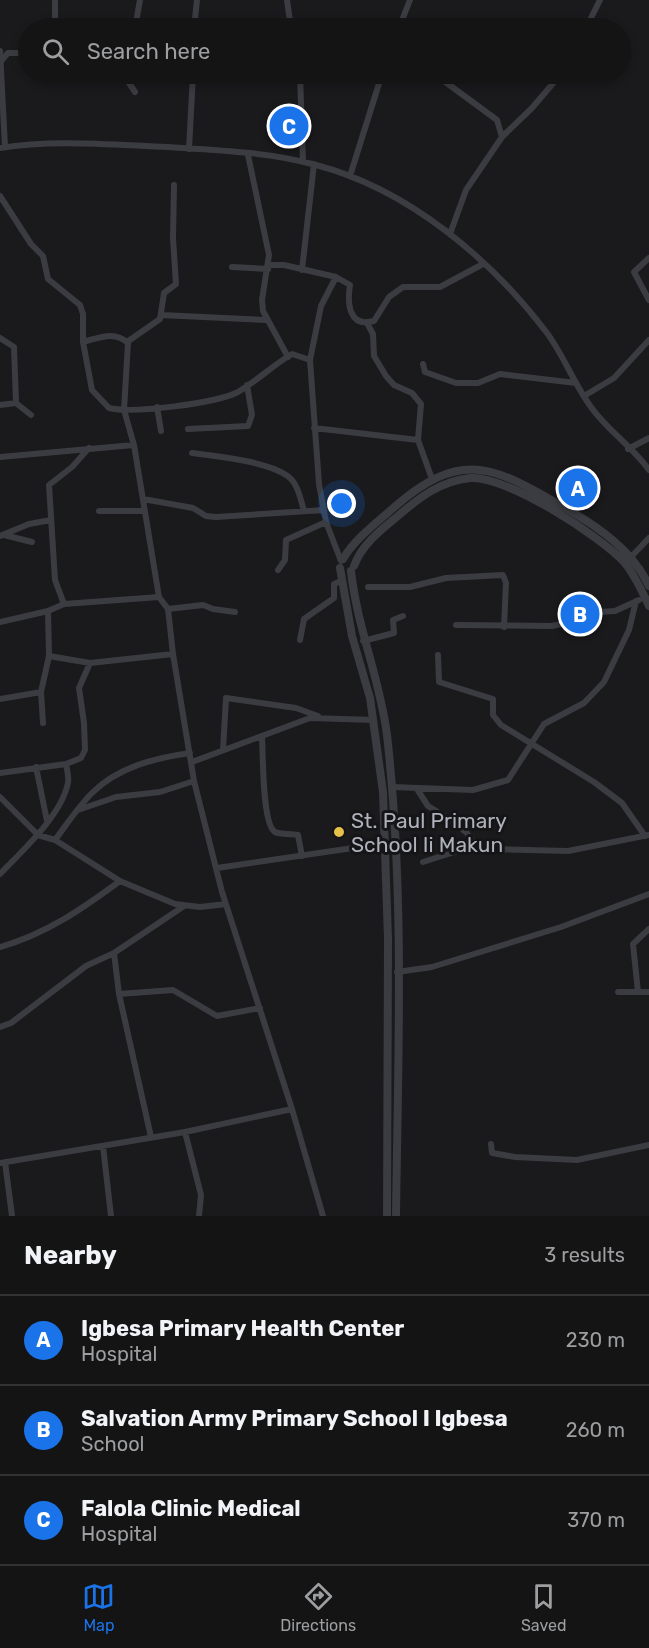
<!DOCTYPE html>
<style>
:root{--surface:#141415;--page:#1d1d1e;--text:#f1f3f6;--muted:#9d9ea0;--line:#333334;--accent:#1a73e8}
body{margin:0;font-family:Rubik,sans-serif;background:var(--page);color:var(--text)}
.you{position:absolute;left:342px;top:504px;width:21px;height:21px;margin:-15px;border:4px solid #fff;border-radius:50%;background:#1a73e8;box-shadow:0 0 0 9px #1a73e833}
.badge{display:grid;place-items:center;width:39px;height:39px;border-radius:50%;background:var(--accent);color:#fff;font-size:20px;font-weight:700}
.pin{position:absolute;translate:-50% -50%;border:3px solid #fff;box-shadow:0 2px 6px #0006}
.list{margin:0;padding:0;list-style:none}
h2{display:flex;justify-content:space-between;align-items:center;height:78px;margin:0;padding:0 24px;font-size:26px}
h2 small{font-size:20px;font-weight:400;color:var(--muted)}
.list li{display:grid;grid-template-columns:39px 1fr auto;gap:18px;align-items:center;box-sizing:border-box;height:90px;padding:0 24px;border-top:2px solid var(--line)}
.list b{display:block;font-size:22px;white-space:nowrap}
.list p{margin:0;font-size:20px;white-space:nowrap;color:var(--muted)}
.list em{font-size:20px;font-style:normal;color:var(--muted)}
.icon{flex:none;width:33px;height:33px;fill:none;stroke:currentColor;stroke-width:2;stroke-linecap:round;stroke-linejoin:round}
.map{position:relative;flex:none;width:649px;height:1216px;overflow:hidden}
.search{position:absolute;background:var(--surface);box-shadow:0 3px 9px #0003;left:18px;right:18px;top:18px;height:66px;display:flex;align-items:center;gap:15px;box-sizing:border-box;padding:0 21px;border-radius:33px;color:var(--muted);font-size:22px}
.sheet{height:348px;background:var(--surface)}
nav{display:flex;justify-content:space-around;align-items:center;box-sizing:border-box;height:84px;border-top:2px solid var(--line);background:var(--surface);font-size:16px;color:var(--muted)}
nav a{display:grid;justify-items:center;gap:3px}
nav .on{color:var(--accent)}
.map>svg:first-child{display:block}
.lines{fill:none;stroke-linecap:round;stroke-linejoin:round}
.minor{stroke:#3b3c41;stroke-width:6}
.tertiary{stroke:#3b3c41;stroke-width:8}
.poi-dot{fill:#e5c149;stroke:#151517;stroke-width:2}
.labels{text-anchor:middle;dominant-baseline:central;stroke-width:6;stroke-linejoin:round;paint-order:stroke}
.poi-label{font-size:21px;fill:#aeb0bb;stroke:#151517;text-anchor:start}
</style>
<div class="map">
<svg width="649" height="1216" viewBox="0 0 649 1216">
<rect width="100%" height="100%" fill="#1a1a1c"/>
<g class="lines">
<path class="minor" d="M 287,0 L 291,28
M 55,28 L 55,0
M 135,28 L 140,0
M 194,28 L 197,0
M 399,28 L 410,0
M 586,28 L 600,0
M 0,51 L 5,147
M 1,61 L 8,53 L 28,53
M 123,74 L 135,92
M 300,74 L 303,162
M 439,74 L 444,81 L 497,120 L 502,137 L 466,190 L 450,234
M 502,137 L 532,108 L 561,74
M 0,148 C 52,139 115,145 168,147 C 216,150 269,152 316,165 C 408,189 491,259 547,333 C 564,356 574,384 591,407 C 607,430 633,447 649,470
M 189,149 L 193,74
M 248,155 L 269,255 L 262,300 L 263,311 L 288,357
M 350,176 L 382,74
M 0,196 L 31,244 L 43,256 L 48,279 L 80,305 L 83,314 L 83,342 L 92,390 L 109,408 C 132,414 217,403 238,392 C 257,381 273,365 292,354 L 310,360 L 319,484 L 326,522 L 341,561
M 649,258 L 634,272 L 649,300
M 269,265 L 284,265 L 336,277 L 350,285 C 347,304 349,328 374,321 L 389,297 L 403,287 L 440,287 L 483,264
M 232,267 L 268,269
M 302,270 L 314,164
M 161,315 L 267,320
M 367,323 L 373,334 L 374,356 L 386,376 L 394,385 L 412,393 L 421,404 L 418,440 L 432,479
M 0,338 L 14,347 L 16,403
M 83,342 C 99,338 114,330 128,343 L 124,410 L 134,445 L 159,597 L 168,609 L 173,654 L 194,781 L 222,892 L 292,1109 L 323,1216
M 127,342 L 160,319 L 164,293 L 176,284 L 173,238 L 174,185
M 310,360 L 321,306 L 336,277
M 423,364 L 425,372 L 456,383 L 478,383 L 500,374 L 576,383
M 584,396 L 614,378 L 649,340
M 0,405 L 16,403 L 31,415
M 157,407 L 161,431
M 314,428 L 418,440
M 188,429 L 248,426 L 252,415 L 247,385
M 628,449 L 649,438
M 192,453 C 216,456 276,462 292,480 C 299,488 301,501 304,511
M 0,457 L 134,445
M 143,499 L 193,508 L 206,516 L 216,517 L 324,510
M 99,511 L 144,511
M 4,535 L 32,542
M 0,536 L 29,524 L 51,520
M 631,557 L 649,538
M 278,570 L 285,560 L 286,540 L 326,522
M 368,587 L 410,587 L 446,578 L 503,575 L 506,583 L 504,627
M 64,604 L 55,580 L 49,485 L 72,467 L 89,448
M 168,609 L 203,605 L 213,609 L 235,612
M 0,622 L 48,611 L 64,604 L 159,597
M 456,625 L 552,626 L 574,621 L 583,613 L 615,611 L 639,600
M 300,640 L 304,619 L 334,598 L 334,584 L 341,581
M 363,641 L 394,633 L 393,620 L 403,616
M 438,655 L 439,682 L 493,699 L 493,715 L 501,725 L 594,782 L 622,803 L 645,836
M 49,656 L 90,663 L 173,654
M 0,699 L 41,692
M 43,723 L 41,692 L 49,656 L 48,611
M 262,736 C 263,752 262,825 275,832 C 281,835 291,833 298,835 L 302,856
M 223,750 L 226,698 L 296,708 L 318,716
M 192,762 L 310,718 L 374,720
M 36,767 L 47,821
M 0,773 L 66,764 L 81,758 L 85,750 L 84,723 L 79,688 L 90,663
M 392,787 L 473,790 L 508,780 L 544,724 L 584,703 L 604,682 L 629,630 L 636,601
M 417,789 L 428,806 L 449,819 L 466,832 L 476,845 L 485,849 L 568,851 L 649,835
M 0,797 L 38,835 L 55,840 L 120,881 L 175,904 L 200,907 L 226,904
M 78,810 L 116,797 L 160,792 L 194,781
M 55,840 C 67,824 78,807 92,793 C 118,767 155,758 190,753
M 423,862 L 476,845
M 217,868 L 387,843
M 0,874 C 23,850 61,816 68,783 C 69,777 67,769 66,764
M 0,947 C 46,934 82,909 120,881
M 114,953 L 119,994 L 151,1137
M 397,972 L 432,967 L 561,927 L 649,894
M 618,992 L 649,992
M 638,992 L 633,944 L 649,929
M 119,994 L 173,990 L 217,1016 L 260,1008
M 0,1027 L 11,1023 L 86,966 L 114,953 L 184,906
M 185,1132 L 201,1195 L 199,1216
M 491,1144 L 492,1153 L 515,1157 L 577,1160 L 649,1145
M 103,1146 L 111,1216
M 5,1162 L 12,1216
M 0,1163 L 185,1132 L 292,1109"/>
<path class="tertiary" d="M 343,559 C 354,540 375,524 391,510 C 462,447 493,466 567,509 C 600,528 633,551 649,586
M 354,566 C 362,544 382,529 399,515 C 420,497 441,481 470,478 C 506,475 600,536 624,562 C 635,575 642,591 649,606
M 340,568 L 352,636 L 370,698 L 383,792 L 388,939 L 387,1216
M 351,571 C 357,627 380,679 387,735 C 405,894 398,1056 396,1216"/>
</g>
<circle class="poi-dot" cx="339" cy="832" r="6"/>
<g class="labels">
<g class="poi-label">
<text x="351" y="820">St. Paul Primary<tspan x="351" dy="24">School Ii Makun</tspan></text>
</g>
</g>
</svg>
<div class="you"></div>
<div class="pin badge" style="left:578px;top:488px">A</div>
<div class="pin badge" style="left:580px;top:614px">B</div>
<div class="pin badge" style="left:289px;top:126px">C</div>
<div class="search"><svg class="icon" aria-label="search" viewBox="0 0 24 24"><circle cx="10" cy="10" r="6"/><path d="M15 15l6 6"/></svg>Search here</div>
</div>
<section class="sheet">
<h2>Nearby<small>3 results</small></h2>
<ul class="list">
<li><span class="badge">A</span><div><b>Igbesa Primary Health Center</b><p>Hospital</p></div><em>230 m</em></li>
<li><span class="badge">B</span><div><b>Salvation Army Primary School I Igbesa</b><p>School</p></div><em>260 m</em></li>
<li><span class="badge">C</span><div><b>Falola Clinic Medical</b><p>Hospital</p></div><em>370 m</em></li>
</ul>
</section>
<nav>
<a class="on"><svg class="icon" aria-label="map" viewBox="0 0 24 24"><path d="M3 6l6-2 6 2 6-2v14l-6 2-6-2-6 2zM9 4v14M15 6v14"/></svg>Map</a>
<a><svg class="icon" aria-label="directions" viewBox="0 0 24 24"><path d="M12 3l9 9-9 9-9-9zM9 14v-3h6M13 9l2 2-2 2"/></svg>Directions</a>
<a><svg class="icon" aria-label="saved" viewBox="0 0 24 24"><path d="M7 4h10v16l-5-4-5 4z"/></svg>Saved</a>
</nav>
